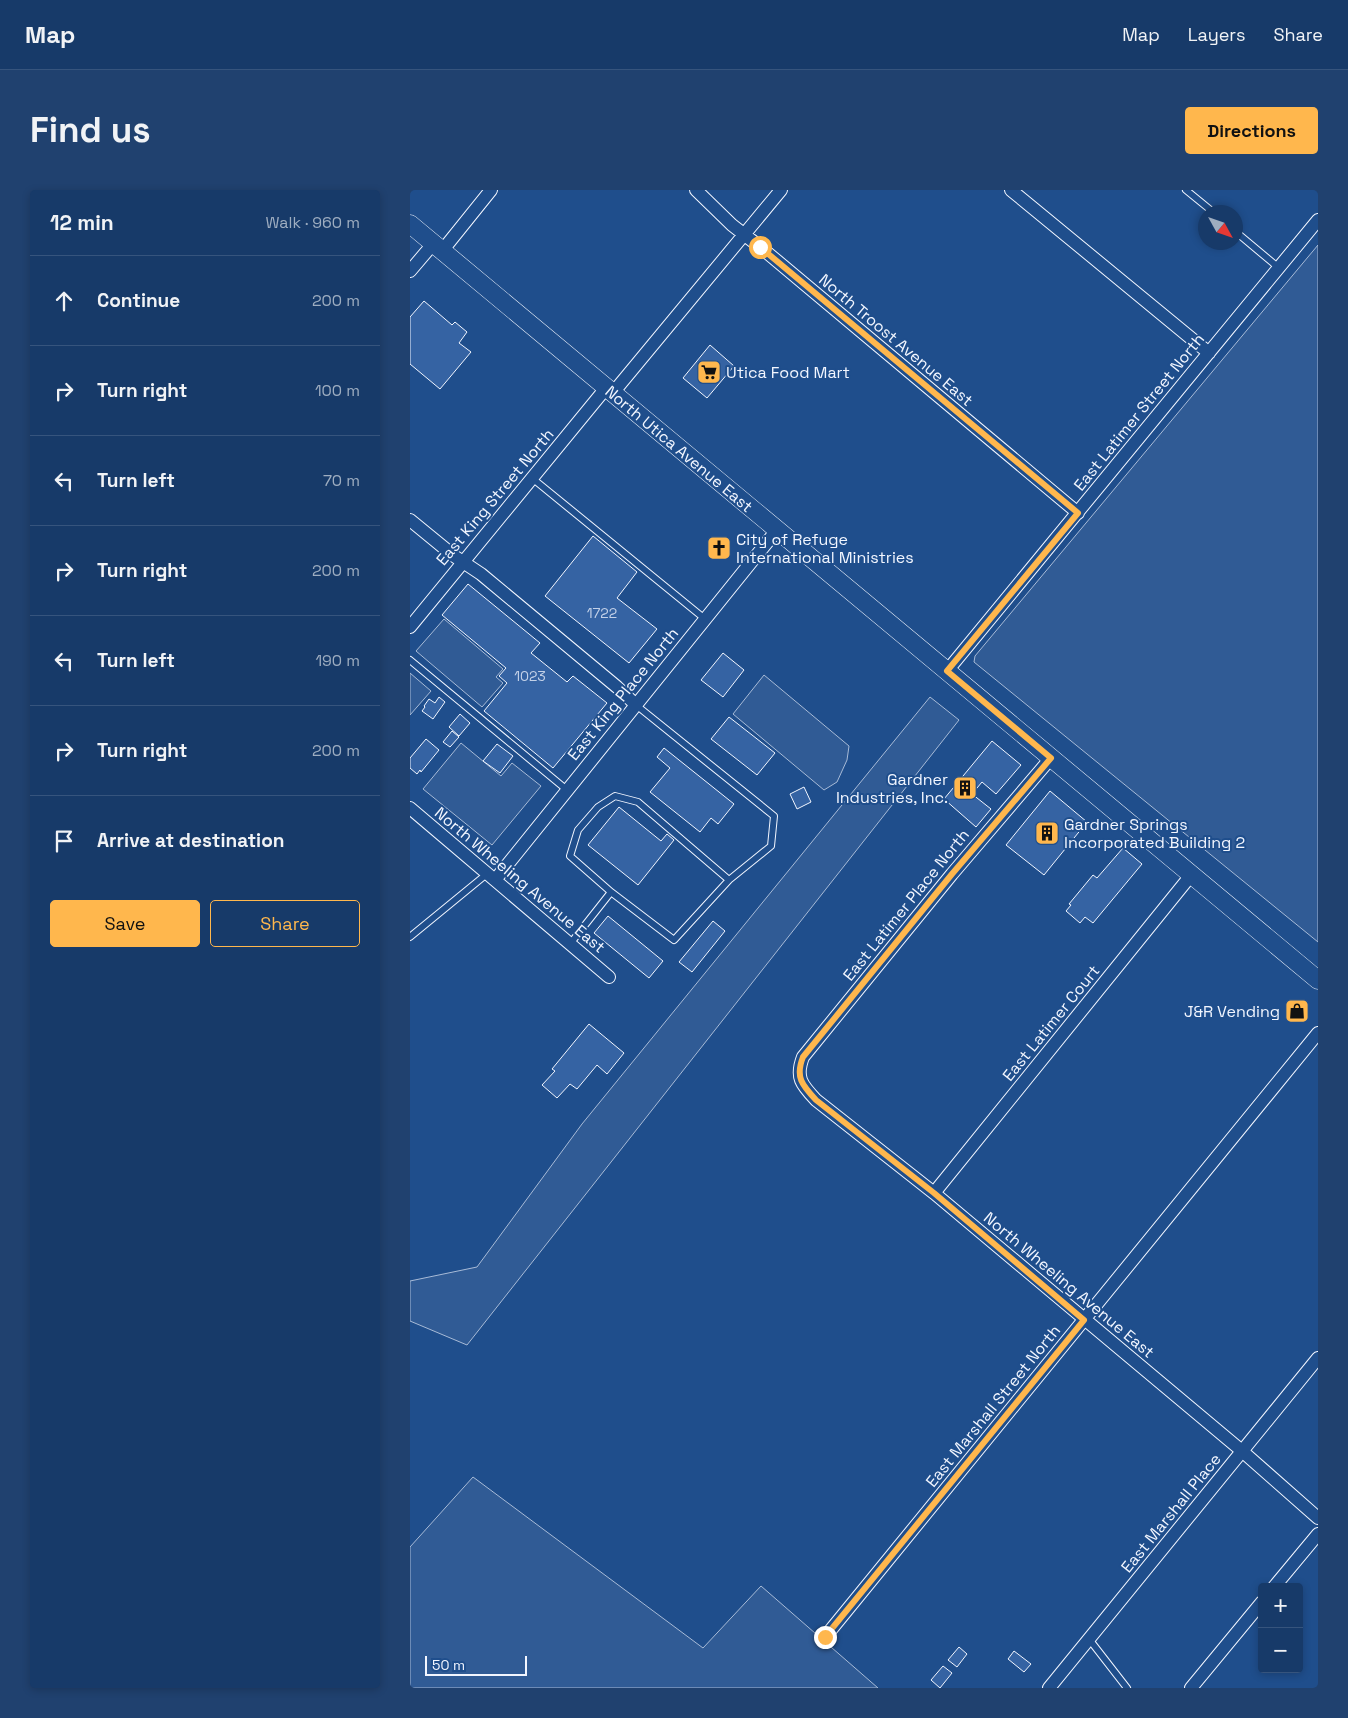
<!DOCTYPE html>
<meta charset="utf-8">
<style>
:root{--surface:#173a69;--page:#20416f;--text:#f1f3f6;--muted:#9eadc0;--line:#36547d;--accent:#ffb74d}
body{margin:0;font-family:"Space Grotesk",sans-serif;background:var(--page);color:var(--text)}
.controls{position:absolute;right:15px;bottom:15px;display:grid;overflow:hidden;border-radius:5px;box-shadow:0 2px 8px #0003}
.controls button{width:45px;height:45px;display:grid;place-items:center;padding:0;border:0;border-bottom:1px solid var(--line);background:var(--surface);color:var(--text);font:25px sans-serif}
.compass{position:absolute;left:788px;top:15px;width:45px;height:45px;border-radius:50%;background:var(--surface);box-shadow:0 2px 8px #0003;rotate:130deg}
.scale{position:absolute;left:15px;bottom:12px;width:102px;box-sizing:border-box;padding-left:5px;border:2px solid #f2f6ff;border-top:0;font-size:14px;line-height:18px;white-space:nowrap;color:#f2f6ff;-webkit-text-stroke:4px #1f4e8c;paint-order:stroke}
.stop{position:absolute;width:15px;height:15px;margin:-11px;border:4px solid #ffb74d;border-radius:50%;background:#fff}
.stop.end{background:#ffb74d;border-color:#fff;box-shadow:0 1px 5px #0008}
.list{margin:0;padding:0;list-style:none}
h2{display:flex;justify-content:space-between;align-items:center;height:65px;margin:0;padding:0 20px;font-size:21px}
h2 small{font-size:16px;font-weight:400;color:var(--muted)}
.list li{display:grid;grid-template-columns:32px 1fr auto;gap:15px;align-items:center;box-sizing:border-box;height:90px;padding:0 20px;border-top:1px solid var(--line)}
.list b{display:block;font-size:19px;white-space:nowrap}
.list em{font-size:16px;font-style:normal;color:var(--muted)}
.actions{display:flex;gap:10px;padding:15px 20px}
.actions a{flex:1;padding:11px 0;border:1px solid var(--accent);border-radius:5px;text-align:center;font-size:18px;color:var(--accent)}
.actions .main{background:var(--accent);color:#111}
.icon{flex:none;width:28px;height:28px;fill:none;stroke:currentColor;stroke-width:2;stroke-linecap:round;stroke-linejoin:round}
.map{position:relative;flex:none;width:908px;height:1498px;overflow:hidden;border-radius:5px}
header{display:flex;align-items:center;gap:30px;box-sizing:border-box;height:70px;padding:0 25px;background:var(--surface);border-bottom:1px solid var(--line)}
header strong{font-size:24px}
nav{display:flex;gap:28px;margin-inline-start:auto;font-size:18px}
.intro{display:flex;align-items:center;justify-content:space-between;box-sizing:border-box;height:120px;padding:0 30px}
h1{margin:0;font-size:35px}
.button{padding:12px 22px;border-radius:5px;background:var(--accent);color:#111;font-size:18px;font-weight:700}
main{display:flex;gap:30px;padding:0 30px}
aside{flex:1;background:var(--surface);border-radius:5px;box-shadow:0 2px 8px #0003}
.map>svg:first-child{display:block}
.built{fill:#305b95;stroke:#a8bbd7}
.building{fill:#3563a3;stroke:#f2f6ff}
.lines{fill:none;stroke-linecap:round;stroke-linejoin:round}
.service-casing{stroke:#f2f6ff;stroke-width:8}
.minor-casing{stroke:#f2f6ff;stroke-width:14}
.secondary-casing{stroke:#f2f6ff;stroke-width:19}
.service{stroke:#1f4e8c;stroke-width:6}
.minor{stroke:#1f4e8c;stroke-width:12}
.secondary{stroke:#1f4e8c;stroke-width:18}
.route{stroke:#ffb74d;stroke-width:6}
.labels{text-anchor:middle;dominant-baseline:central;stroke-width:4;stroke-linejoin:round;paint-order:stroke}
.number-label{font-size:14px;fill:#c3d1e8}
.street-label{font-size:16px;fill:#f2f6ff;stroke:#1f4e8c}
.poi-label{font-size:16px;fill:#f2f6ff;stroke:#1f4e8c;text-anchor:start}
</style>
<header>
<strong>Map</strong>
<nav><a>Map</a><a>Layers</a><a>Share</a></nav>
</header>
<div class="intro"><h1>Find us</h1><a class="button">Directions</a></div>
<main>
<aside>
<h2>12 min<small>Walk · 960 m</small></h2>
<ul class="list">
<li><svg class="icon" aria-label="ahead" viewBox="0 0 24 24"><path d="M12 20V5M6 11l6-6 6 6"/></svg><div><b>Continue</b></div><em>200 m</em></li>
<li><svg class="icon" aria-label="right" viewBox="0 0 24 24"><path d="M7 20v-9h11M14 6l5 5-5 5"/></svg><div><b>Turn right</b></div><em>100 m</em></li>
<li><svg class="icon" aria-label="left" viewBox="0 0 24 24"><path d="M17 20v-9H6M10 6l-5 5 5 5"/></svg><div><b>Turn left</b></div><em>70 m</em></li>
<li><svg class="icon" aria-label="right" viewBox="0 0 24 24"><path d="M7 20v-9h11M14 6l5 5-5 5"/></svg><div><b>Turn right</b></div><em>200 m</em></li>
<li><svg class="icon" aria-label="left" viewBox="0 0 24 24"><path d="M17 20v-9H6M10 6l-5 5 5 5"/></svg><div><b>Turn left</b></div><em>190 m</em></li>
<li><svg class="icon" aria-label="right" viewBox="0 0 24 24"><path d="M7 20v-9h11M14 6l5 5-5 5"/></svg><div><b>Turn right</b></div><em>200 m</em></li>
<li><svg class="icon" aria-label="arrive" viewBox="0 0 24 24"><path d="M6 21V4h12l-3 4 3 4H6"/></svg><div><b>Arrive at destination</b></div></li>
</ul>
<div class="actions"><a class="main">Save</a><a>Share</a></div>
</aside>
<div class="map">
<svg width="908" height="1498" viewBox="0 0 908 1498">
<rect width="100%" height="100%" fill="#1f4e8c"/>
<path class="built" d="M 908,55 L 908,752 L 564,472 L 565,466 Z
M 34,429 L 93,479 L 86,487 L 93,493 L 72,517 L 6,461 Z
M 0,483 L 21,501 L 0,525 Z
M 354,485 L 439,556 L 437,570 L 427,592 L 414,600 L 323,524 Z
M 520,507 L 549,530 L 57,1155 L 0,1131 L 0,1091 L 67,1077 L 172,934 Z
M 51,553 L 91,586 L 102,573 L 131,596 L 82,655 L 13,599 Z
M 63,1287 L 293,1458 L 351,1396 L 468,1498 L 0,1498 L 0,1357 Z"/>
<path class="building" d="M 14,111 L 42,135 L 45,132 L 57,142 L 49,153 L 61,162 L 30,199 L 0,174 L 0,127 Z
M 300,155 L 324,176 L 297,208 L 273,188 Z
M 183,346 L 227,382 L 207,408 L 247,439 L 219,473 L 135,406 Z
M 58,394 L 130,453 L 121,463 L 157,492 L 163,486 L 197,513 L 143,578 L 74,521 L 97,493 L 89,486 L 96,478 L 32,425 Z
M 313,463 L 334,480 L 313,507 L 291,490 Z
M 29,507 L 35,512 L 23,529 L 12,521 L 15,517 L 14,516 L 19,509 L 25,513 Z
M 50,524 L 60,533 L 49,546 L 39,537 Z
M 319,527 L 365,563 L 347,585 L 301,549 Z
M 42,541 L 49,547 L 40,557 L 33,552 Z
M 16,549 L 29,560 L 11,582 L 10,580 L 7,584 L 0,578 L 0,568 Z
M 582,551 L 611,575 L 586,604 L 572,592 L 562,604 L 581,619 L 566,637 L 534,609 Z
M 87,554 L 103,566 L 90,583 L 73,571 Z
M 254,558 L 324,614 L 308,634 L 301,628 L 290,642 L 240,602 L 260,578 L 247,567 Z
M 394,597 L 401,612 L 387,619 L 380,604 Z
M 640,601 L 677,632 L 634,685 L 596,655 Z
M 209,617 L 251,651 L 257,644 L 264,650 L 228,695 L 178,655 Z
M 713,658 L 732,674 L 683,733 L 675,727 L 670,733 L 656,721 L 661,715 L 659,714 L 683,685 L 687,688 Z
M 198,726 L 253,771 L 239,788 L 184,743 Z
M 303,731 L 315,741 L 282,782 L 269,772 Z
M 179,834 L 214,863 L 197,884 L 187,875 L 167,899 L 160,894 L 147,908 L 132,895 L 145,881 L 142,879 Z
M 549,1457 L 557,1464 L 547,1477 L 538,1470 Z
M 604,1461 L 621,1474 L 614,1482 L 598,1469 Z
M 533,1476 L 542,1483 L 530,1498 L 521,1490 Z"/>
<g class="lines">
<g class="service-casing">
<path id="service" d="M 776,0 L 803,22
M 826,42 L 869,78
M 122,288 L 295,429
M 0,470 L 157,600
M 201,702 L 160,666 L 168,640 L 188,617 L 205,606 L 228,612 L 319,690
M 0,747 L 78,683
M 160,754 L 201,702 L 264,750 L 319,690 L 361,656 L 364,626 L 226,515
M 679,1449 L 717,1498"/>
</g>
<g class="minor-casing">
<path id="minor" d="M 286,0 L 322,35 L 354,60 L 668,323
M 601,0 L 799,163
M 32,61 L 81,0
M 0,81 L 23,54
M 202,204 L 371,0
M 0,330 L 44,366 L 71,384 L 207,497 L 226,515
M 0,437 L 196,198
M 537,481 L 908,30
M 641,568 L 542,684 L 393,867 C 385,888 392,895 406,910 L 524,1003 L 832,1261 L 908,1328
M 0,618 L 199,787
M 85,690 L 367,340
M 524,1003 L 782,684
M 864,1397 L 908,1344
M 415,1447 L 908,843
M 639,1498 L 908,1168
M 781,1498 L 852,1412"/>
</g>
<g class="secondary-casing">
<path id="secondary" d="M 0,34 L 908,790"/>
</g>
<use href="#service" class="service"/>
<use href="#minor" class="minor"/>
<use href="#secondary" class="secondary"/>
</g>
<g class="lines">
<path class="route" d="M 350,57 L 668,323 L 537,481 L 641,568 L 542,684 L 393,867 C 385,887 392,895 406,910 L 524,1003 L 674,1130 L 415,1447"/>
</g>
<defs>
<g id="supermarket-square" transform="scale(1.25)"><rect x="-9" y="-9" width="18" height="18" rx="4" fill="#ffb74d" stroke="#1f4e8c"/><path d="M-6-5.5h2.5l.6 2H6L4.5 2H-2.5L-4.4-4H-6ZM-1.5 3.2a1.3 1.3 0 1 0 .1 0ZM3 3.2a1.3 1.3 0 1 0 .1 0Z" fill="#111"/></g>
<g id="church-square" transform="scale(1.25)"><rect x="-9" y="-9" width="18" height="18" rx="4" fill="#ffb74d" stroke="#1f4e8c"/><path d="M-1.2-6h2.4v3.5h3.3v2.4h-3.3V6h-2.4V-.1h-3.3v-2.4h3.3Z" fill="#111"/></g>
<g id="building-square" transform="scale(1.25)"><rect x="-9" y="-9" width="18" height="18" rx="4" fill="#ffb74d" stroke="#1f4e8c"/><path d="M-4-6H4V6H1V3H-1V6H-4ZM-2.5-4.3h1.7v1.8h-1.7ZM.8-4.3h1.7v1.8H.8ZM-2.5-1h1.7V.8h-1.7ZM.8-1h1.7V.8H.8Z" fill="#111"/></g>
<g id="shop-square" transform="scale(1.25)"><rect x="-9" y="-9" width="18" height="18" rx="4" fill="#ffb74d" stroke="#1f4e8c"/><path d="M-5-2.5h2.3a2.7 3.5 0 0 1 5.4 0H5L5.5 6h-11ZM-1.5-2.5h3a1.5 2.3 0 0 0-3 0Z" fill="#111"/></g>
</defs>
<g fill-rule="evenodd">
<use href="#supermarket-square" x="299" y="182"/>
<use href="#church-square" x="309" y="358"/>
<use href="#building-square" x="555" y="598"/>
<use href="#building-square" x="637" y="643"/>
<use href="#shop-square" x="887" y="821"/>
</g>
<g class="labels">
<g class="number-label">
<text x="192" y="423">1722</text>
<text x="120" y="486">1023</text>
</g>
<g class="street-label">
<text transform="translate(486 150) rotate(40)">North Troost Avenue East</text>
<text transform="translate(729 222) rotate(-51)">East Latimer Street North</text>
<text transform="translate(269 259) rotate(40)">North Utica Avenue East</text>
<text transform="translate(85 307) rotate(-50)">East King Street North</text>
<text transform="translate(213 504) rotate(-51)">East King Place North</text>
<text transform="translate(110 690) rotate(40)">North Wheeling Avenue East</text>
<text transform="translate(496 715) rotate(-51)">East Latimer Place North</text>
<text transform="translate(641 833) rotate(-51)">East Latimer Court</text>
<text transform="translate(659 1095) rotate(40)">North Wheeling Avenue East</text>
<text transform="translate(583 1216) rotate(-51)">East Marshall Street North</text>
<text transform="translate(761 1323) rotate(-51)">East Marshall Place</text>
</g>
<g class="poi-label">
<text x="316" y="182">Utica Food Mart</text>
<text x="326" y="349">City of Refuge<tspan x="326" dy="18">International Ministries</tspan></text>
<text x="538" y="589" text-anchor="end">Gardner<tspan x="538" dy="18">Industries, Inc.</tspan></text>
<text x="654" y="634">Gardner Springs<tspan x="654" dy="18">Incorporated Building 2</tspan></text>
<text x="870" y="821" text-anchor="end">J&amp;R Vending</text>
</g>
</g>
</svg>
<div class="controls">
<button>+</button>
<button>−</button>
</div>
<svg class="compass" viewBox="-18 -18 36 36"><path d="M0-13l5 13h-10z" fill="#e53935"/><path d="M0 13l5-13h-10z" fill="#9eadc0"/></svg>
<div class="scale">50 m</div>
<div class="stop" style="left:350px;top:57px"></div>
<div class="stop end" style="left:415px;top:1447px"></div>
</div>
</main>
